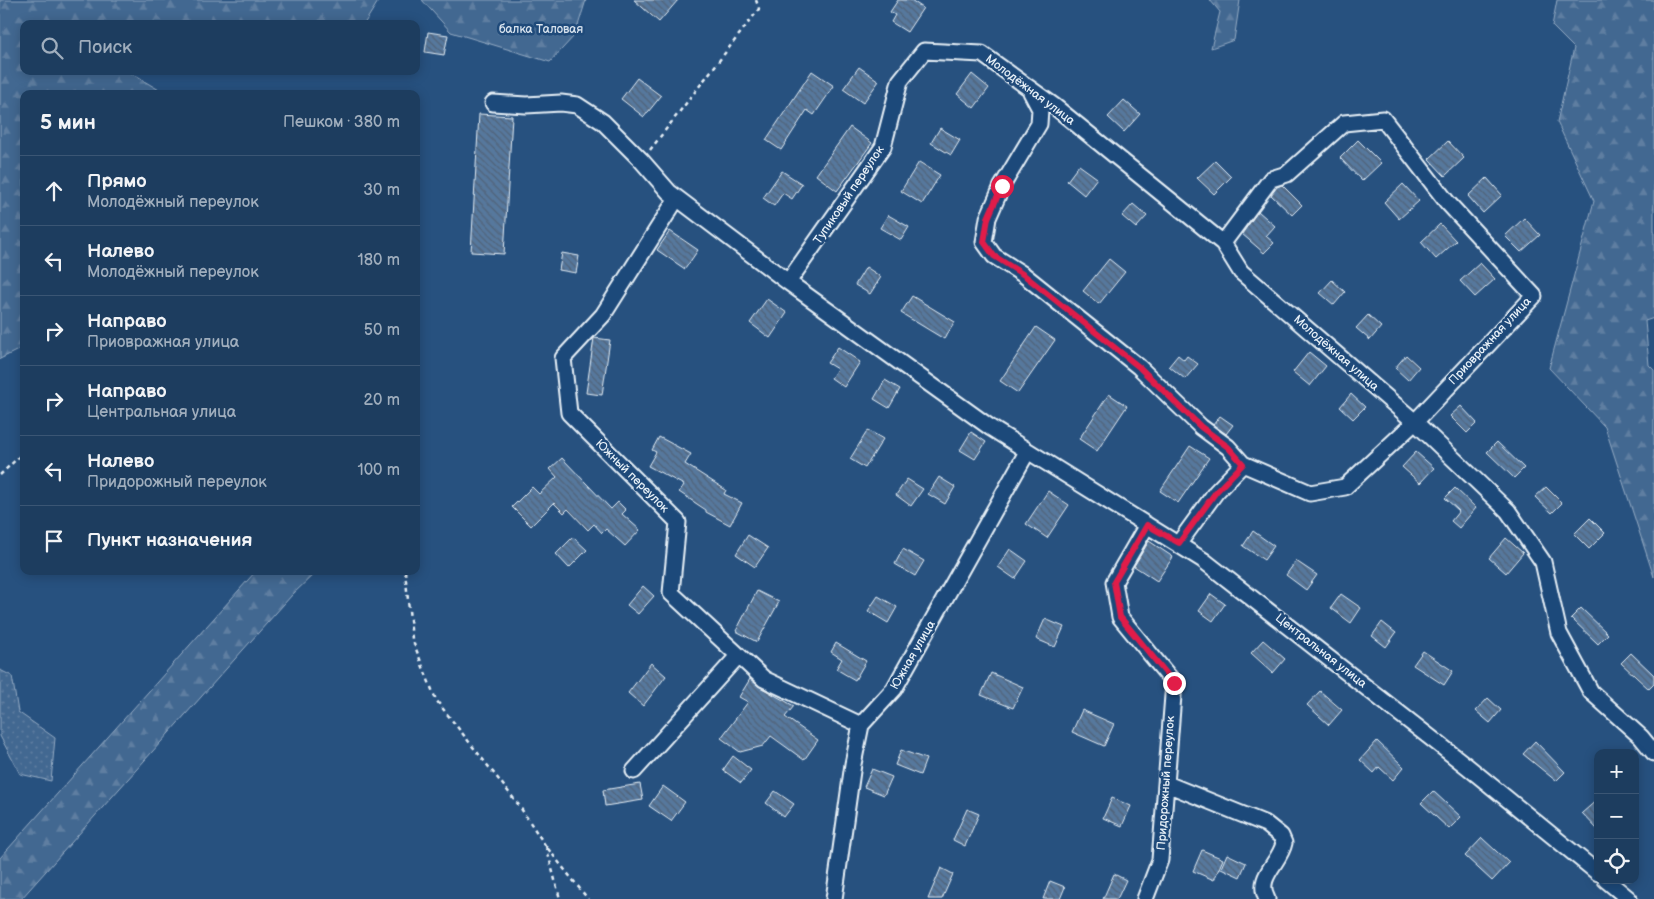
<!DOCTYPE html>
<html lang="ru">
<meta charset="utf-8">
<style>
:root{--surface:#1d3d5f;--page:#254465;--text:#f1f3f6;--muted:#a0aebd;--line:#3b5674}
body{margin:0;font-family:"Balsamiq Sans",sans-serif;background:var(--page);color:var(--text)}
.controls{position:absolute;right:15px;bottom:15px;display:grid;overflow:hidden;border-radius:10px;box-shadow:0 2px 12px #0003}
.controls button{width:45px;height:45px;display:grid;place-items:center;padding:0;border:0;border-bottom:1px solid var(--line);background:var(--surface);color:var(--text);font:25px sans-serif}
.stop{position:absolute;width:15px;height:15px;margin:-11px;border:4px solid #e11d48;border-radius:50%;background:#fff}
.stop.end{background:#e11d48;border-color:#fff;box-shadow:0 1px 5px #0008}
.list{margin:0;padding:0;list-style:none}
h2{display:flex;justify-content:space-between;align-items:center;height:65px;margin:0;padding:0 20px;font-size:21px}
h2 small{font-size:16px;font-weight:400;color:var(--muted)}
.list li{display:grid;grid-template-columns:32px 1fr auto;gap:15px;align-items:center;box-sizing:border-box;height:70px;padding:0 20px;border-top:1px solid var(--line)}
.list b{display:block;font-size:19px;white-space:nowrap}
.list p{margin:0;font-size:16px;white-space:nowrap;color:var(--muted)}
.list em{font-size:16px;font-style:normal;color:var(--muted)}
.icon{flex:none;width:28px;height:28px;fill:none;stroke:currentColor;stroke-width:2;stroke-linecap:round;stroke-linejoin:round}
.map{position:relative;flex:none;width:1654px;height:899px;overflow:hidden}
.search{position:absolute;background:var(--surface);box-shadow:0 2px 12px #0003;left:20px;top:20px;width:400px;height:55px;display:flex;align-items:center;gap:12px;box-sizing:border-box;padding:0 18px;border-radius:10px;color:var(--muted);font-size:19px}
.panel{position:absolute;background:var(--surface);box-shadow:0 2px 12px #0003;left:20px;top:90px;width:400px;height:485px;border-radius:10px}
.map>svg:first-child{display:block}
.grass{fill:url(#grass-dots);stroke:#96acc4}
.forest{fill:url(#forest-firs);stroke:#96acc4}
.building{fill:url(#building-back-hatch);stroke:#e8f1f8}
.lines{fill:none;stroke-linecap:round;stroke-linejoin:round}
.minor-casing{stroke:#e8f1f8;stroke-width:19}
.path{stroke:#e8f1f8;stroke-width:2.5;stroke-dasharray:4 4;stroke-linecap:butt}
.minor{stroke:#1f4a7a;stroke-width:15}
.route{stroke:#e11d48;stroke-width:6}
.labels{text-anchor:middle;dominant-baseline:central;stroke-width:5;stroke-linejoin:round;paint-order:stroke}
.park-label{font-size:12px;fill:#d8e3ee;stroke:#1f4a7a}
.street-label{font-size:12px;fill:#e8f1f8;stroke:#1f4a7a}
</style>
<div class="map">
<svg width="1654" height="899" viewBox="0 0 1654 899">
<defs>
<pattern id="grass-dots" width="8" height="8" patternUnits="userSpaceOnUse" patternTransform="scale(1.25)"><rect width="8" height="8" fill="#436891"/><path d="M2 2h.1M6 6h.1" fill="none" stroke="#5e7ea1" stroke-width="1.8" stroke-linecap="round"/></pattern>
<pattern id="forest-firs" width="22" height="20" patternUnits="userSpaceOnUse" patternTransform="scale(1.25)"><rect width="22" height="20" fill="#436891"/><path d="M5 1l3.5 6h-7zM16 11l3.5 6h-7z" fill="#5e7ea1"/></pattern>
<pattern id="building-back-hatch" width="6" height="6" patternUnits="userSpaceOnUse" patternTransform="scale(1.25)"><rect width="6" height="6" fill="#57789d"/><path d="M-1 5l2 2M0 0l6 6M5-1l2 2" fill="none" stroke="#4f6278"/></pattern>
</defs>
<rect width="100%" height="100%" fill="#27517f"/>
<filter id="ink" filterUnits="userSpaceOnUse"><feTurbulence type="fractalNoise" baseFrequency=".02" numOctaves="2"/><feDisplacementMap in="SourceGraphic" scale="10" xChannelSelector="R" yChannelSelector="G"/><feConvolveMatrix kernelMatrix="1 2 1 2 8 2 1 2 1" color-interpolation-filters="sRGB"/></filter>
<g filter="url(#ink)">
<path class="grass" d="M 0,670 L 12,676 L 18,712 L 55,738 L 51,781 L 20,774 L 0,736 Z"/>
<path class="forest" d="M 0,0 L 379,0 L 364,24 L 24,24 L 24,71 L 127,71 L 166,94 L 24,94 L 24,347 L 0,359 Z
M 422,0 L 586,0 L 575,35 L 550,62 L 451,32 Z
M 1210,0 L 1240,0 L 1234,40 L 1211,48 L 1220,12 Z
M 1557,0 L 1654,0 L 1654,318 L 1645,321 L 1649,365 L 1654,370 L 1654,577 L 1605,427 L 1549,368 L 1594,201 L 1557,122 L 1574,48 L 1552,26 Z
M 256,571 L 317,571 L 292,595 L 21,899 L 0,899 L 0,858 Z"/>
<path class="building" d="M 634,0 L 678,0 L 659,22 Z
M 898,0 L 911,0 L 923,8 L 907,32 L 891,22 L 895,15 L 890,12 Z
M 428,32 L 448,35 L 444,55 L 425,52 Z
M 859,67 L 879,81 L 863,103 L 843,89 Z
M 812,71 L 834,86 L 814,115 L 807,110 L 781,150 L 766,140 Z
M 972,74 L 989,88 L 974,108 L 957,94 Z
M 637,78 L 661,96 L 644,117 L 621,99 Z
M 1124,100 L 1140,114 L 1124,132 L 1108,117 Z
M 479,114 L 512,116 L 504,254 L 471,252 Z
M 850,127 L 872,143 L 837,191 L 816,175 Z
M 940,128 L 960,140 L 951,155 L 931,143 Z
M 1358,140 L 1381,163 L 1362,181 L 1340,158 Z
M 1448,141 L 1464,158 L 1445,176 L 1429,159 Z
M 1215,161 L 1231,177 L 1214,194 L 1197,178 Z
M 919,162 L 940,175 L 922,204 L 901,191 Z
M 1079,165 L 1097,178 L 1084,195 L 1067,181 Z
M 782,171 L 802,184 L 792,199 L 783,193 L 774,206 L 763,198 Z
M 1487,178 L 1502,195 L 1483,213 L 1468,196 Z
M 1403,184 L 1419,201 L 1399,219 L 1384,202 Z
M 1282,185 L 1302,205 L 1292,215 L 1271,195 L 1277,187 Z
M 1133,204 L 1147,216 L 1136,228 L 1122,216 Z
M 1258,211 L 1275,226 L 1266,236 L 1274,243 L 1264,253 L 1242,234 Z
M 888,215 L 909,227 L 901,240 L 880,228 Z
M 1524,218 L 1540,235 L 1521,252 L 1505,236 Z
M 1440,224 L 1456,241 L 1436,259 L 1421,242 Z
M 670,231 L 698,250 L 685,269 L 657,250 Z
M 562,253 L 579,256 L 576,273 L 559,270 Z
M 1109,259 L 1125,272 L 1099,304 L 1083,291 Z
M 1480,263 L 1495,279 L 1475,297 L 1460,281 Z
M 866,267 L 881,277 L 870,294 L 855,285 Z
M 1332,280 L 1345,292 L 1334,305 L 1320,293 Z
M 912,296 L 955,322 L 944,339 L 901,313 Z
M 767,299 L 787,313 L 770,338 L 750,323 Z
M 1368,315 L 1381,327 L 1370,340 L 1356,328 Z
M 1036,327 L 1055,340 L 1018,393 L 1000,381 Z
M 594,338 L 610,340 L 602,395 L 586,393 Z
M 838,347 L 860,362 L 844,387 L 831,378 L 837,369 L 827,363 Z
M 1309,352 L 1326,366 L 1310,386 L 1293,372 Z
M 1178,355 L 1184,360 L 1187,356 L 1198,364 L 1185,379 L 1169,366 Z
M 1406,355 L 1419,367 L 1408,380 L 1395,368 Z
M 885,380 L 900,389 L 889,408 L 874,399 Z
M 1109,394 L 1127,406 L 1097,451 L 1079,439 Z
M 1351,394 L 1365,407 L 1353,419 L 1340,407 Z
M 1461,406 L 1477,423 L 1467,433 L 1450,416 Z
M 1220,416 L 1233,425 L 1226,434 L 1213,425 Z
M 868,430 L 883,439 L 865,468 L 850,459 Z
M 971,432 L 986,442 L 975,459 L 960,450 Z
M 659,437 L 691,454 L 685,464 L 726,490 L 724,494 L 742,503 L 730,525 L 706,512 L 706,510 L 679,492 L 684,485 L 648,466 L 656,452 L 652,450 Z
M 1497,442 L 1524,468 L 1514,478 L 1487,452 Z
M 1190,446 L 1209,458 L 1178,503 L 1160,491 Z
M 1416,452 L 1434,468 L 1420,483 L 1402,467 Z
M 562,458 L 611,509 L 618,502 L 626,510 L 622,514 L 640,530 L 625,546 L 606,529 L 602,533 L 594,524 L 588,530 L 568,509 L 564,513 L 554,503 L 531,526 L 512,507 L 532,487 L 539,494 L 557,477 L 550,469 Z
M 939,477 L 955,487 L 945,504 L 928,494 Z
M 907,479 L 923,489 L 911,506 L 896,495 Z
M 1546,487 L 1562,503 L 1552,513 L 1535,497 Z
M 1455,488 L 1476,508 L 1459,528 L 1451,521 L 1459,511 L 1445,498 Z
M 1048,491 L 1069,505 L 1047,538 L 1026,524 Z
M 1590,518 L 1605,533 L 1589,549 L 1574,534 Z
M 1253,531 L 1274,546 L 1264,560 L 1243,546 Z
M 748,535 L 768,548 L 755,567 L 736,554 Z
M 573,537 L 587,550 L 569,568 L 556,554 Z
M 1506,538 L 1523,553 L 1506,573 L 1489,558 Z
M 1149,541 L 1173,557 L 1157,581 L 1134,566 Z
M 903,549 L 924,561 L 915,576 L 895,564 Z
M 1010,549 L 1027,561 L 1015,579 L 998,567 Z
M 1296,561 L 1317,575 L 1306,590 L 1286,575 Z
M 643,586 L 654,596 L 638,614 L 627,605 Z
M 757,591 L 779,602 L 757,642 L 736,631 Z
M 1211,594 L 1225,604 L 1213,621 L 1199,611 Z
M 1341,594 L 1361,608 L 1351,623 L 1331,608 Z
M 878,596 L 897,607 L 888,623 L 868,611 Z
M 1581,608 L 1608,634 L 1598,644 L 1571,618 Z
M 1045,619 L 1064,627 L 1055,647 L 1036,639 Z
M 1382,622 L 1396,633 L 1386,647 L 1372,636 Z
M 1263,640 L 1285,659 L 1273,673 L 1251,653 Z
M 836,643 L 866,661 L 855,680 L 836,669 L 842,659 L 831,652 Z
M 1423,651 L 1453,671 L 1444,685 L 1413,665 Z
M 1631,653 L 1654,675 L 1654,684 L 1649,689 L 1621,663 Z
M 651,663 L 666,676 L 643,706 L 628,693 Z
M 991,673 L 1023,687 L 1013,708 L 981,695 Z
M 750,679 L 760,687 L 794,706 L 785,717 L 818,740 L 804,760 L 771,736 L 763,746 L 740,752 L 721,738 L 748,702 L 739,697 Z
M 1320,691 L 1342,710 L 1329,725 L 1307,705 Z
M 1488,698 L 1501,710 L 1490,723 L 1476,711 Z
M 1082,710 L 1114,724 L 1104,746 L 1072,732 Z
M 1377,741 L 1404,767 L 1393,780 L 1379,767 L 1374,773 L 1360,760 Z
M 1535,741 L 1565,772 L 1556,781 L 1523,754 Z
M 901,750 L 926,759 L 920,775 L 895,765 Z
M 733,756 L 751,770 L 741,783 L 723,770 Z
M 872,769 L 892,777 L 884,795 L 864,787 Z
M 640,784 L 643,800 L 605,806 L 603,790 Z
M 663,786 L 685,802 L 671,821 L 649,806 Z
M 775,791 L 794,804 L 784,817 L 766,803 Z
M 1433,791 L 1461,817 L 1449,829 L 1421,803 Z
M 1112,798 L 1131,806 L 1122,826 L 1103,818 Z
M 1598,799 L 1598,830 L 1582,813 Z
M 967,809 L 979,814 L 965,846 L 953,840 Z
M 1482,838 L 1509,863 L 1492,881 L 1465,856 Z
M 1202,850 L 1223,859 L 1214,880 L 1193,871 Z
M 1227,854 L 1246,863 L 1240,877 L 1221,868 Z
M 941,868 L 953,874 L 942,899 L 928,899 Z
M 1114,874 L 1126,880 L 1119,895 L 1117,899 L 1103,899 Z
M 1050,881 L 1065,887 L 1060,899 L 1043,899 Z"/>
<g class="lines">
<g class="minor-casing">
<path id="minor" d="M 1031,92 L 1040,109 L 1039,124 L 1002,186 L 988,218 L 984,242 L 994,256 L 1024,275 L 1139,367 L 1201,427 L 1228,447 L 1243,464
M 493,103 L 526,105 L 561,103 L 577,105 L 603,122 L 641,160 L 669,192 L 788,282 L 991,428 L 1203,560 L 1468,767 L 1598,873
M 677,198 L 603,315 L 563,358 L 569,413 L 678,522 L 671,593 L 764,679 L 861,725
M 788,282 L 883,147 L 900,81 L 924,51 L 982,54 L 1054,106 L 1223,243 L 1241,272 L 1415,422 L 1508,511 L 1543,562 L 1559,633 L 1591,692 L 1641,737 L 1654,753
M 1179,543 L 1216,492 L 1243,464 L 1310,493 L 1345,487 L 1415,422 L 1534,296 L 1447,202 L 1383,119 L 1344,123 L 1287,174 L 1271,179 L 1223,243
M 634,771 L 738,656
M 1167,784 L 1266,824 L 1281,836 L 1284,843 C 1280,863 1255,877 1267,899
M 1606,880 L 1629,899
M 834,899 L 853,764 L 861,725 L 894,689 L 1027,452
M 1145,899 L 1160,860 L 1174,683 L 1120,617 L 1114,582 L 1147,525"/>
</g>
<path class="path" d="M 650,150 L 759,9 L 756,0
M 0,475 L 24,452
M 405,571 L 412,639 L 436,700 L 518,804 L 545,845 L 588,899
M 546,846 L 560,899"/>
<use href="#minor" class="minor"/>
</g>
</g>
<g class="lines" filter="url(#ink)">
<path class="route" d="M 1002,186 L 988,218 L 984,242 L 994,256 L 1024,275 L 1139,367 L 1201,427 L 1228,447 L 1243,464 L 1216,492 L 1179,543 L 1147,525 L 1114,582 L 1120,617 L 1174,683"/>
</g>
<g class="labels">
<g class="park-label">
<text x="541" y="29">балка Таловая</text>
</g>
<g class="street-label">
<text transform="translate(1030 90) rotate(37)">Молодёжная улица</text>
<text transform="translate(849 195) rotate(-56)">Тупиковый переулок</text>
<text transform="translate(1490 341) rotate(-47)">Приовражная улица</text>
<text transform="translate(1336 353) rotate(41)">Молодёжная улица</text>
<text transform="translate(632 476) rotate(45)">Южный переулок</text>
<text transform="translate(1321 651) rotate(38)">Центральная улица</text>
<text transform="translate(913 655) rotate(-60)">Южная улица</text>
<text transform="translate(1166 783) rotate(-86)">Придорожный переулок</text>
</g>
</g>
</svg>
<div class="controls">
<button>+</button>
<button>−</button>
<button><svg class="icon" aria-label="locate" viewBox="0 0 24 24"><circle cx="12" cy="12" r="6"/><path d="M12 2v4M12 18v4M2 12h4M18 12h4"/></svg></button>
</div>
<div class="stop" style="left:1002px;top:186px"></div>
<div class="stop end" style="left:1174px;top:683px"></div>
<div class="search"><svg class="icon" aria-label="search" viewBox="0 0 24 24"><circle cx="10" cy="10" r="6"/><path d="M15 15l6 6"/></svg>Поиск</div>
<section class="panel">
<h2>5 мин<small>Пешком · 380 m</small></h2>
<ul class="list">
<li><svg class="icon" aria-label="ahead" viewBox="0 0 24 24"><path d="M12 20V5M6 11l6-6 6 6"/></svg><div><b>Прямо</b><p>Молодёжный переулок</p></div><em>30 m</em></li>
<li><svg class="icon" aria-label="left" viewBox="0 0 24 24"><path d="M17 20v-9H6M10 6l-5 5 5 5"/></svg><div><b>Налево</b><p>Молодёжный переулок</p></div><em>180 m</em></li>
<li><svg class="icon" aria-label="right" viewBox="0 0 24 24"><path d="M7 20v-9h11M14 6l5 5-5 5"/></svg><div><b>Направо</b><p>Приовражная улица</p></div><em>50 m</em></li>
<li><svg class="icon" aria-label="right" viewBox="0 0 24 24"><path d="M7 20v-9h11M14 6l5 5-5 5"/></svg><div><b>Направо</b><p>Центральная улица</p></div><em>20 m</em></li>
<li><svg class="icon" aria-label="left" viewBox="0 0 24 24"><path d="M17 20v-9H6M10 6l-5 5 5 5"/></svg><div><b>Налево</b><p>Придорожный переулок</p></div><em>100 m</em></li>
<li><svg class="icon" aria-label="arrive" viewBox="0 0 24 24"><path d="M6 21V4h12l-3 4 3 4H6"/></svg><div><b>Пункт назначения</b></div></li>
</ul>
</section>
</div>
